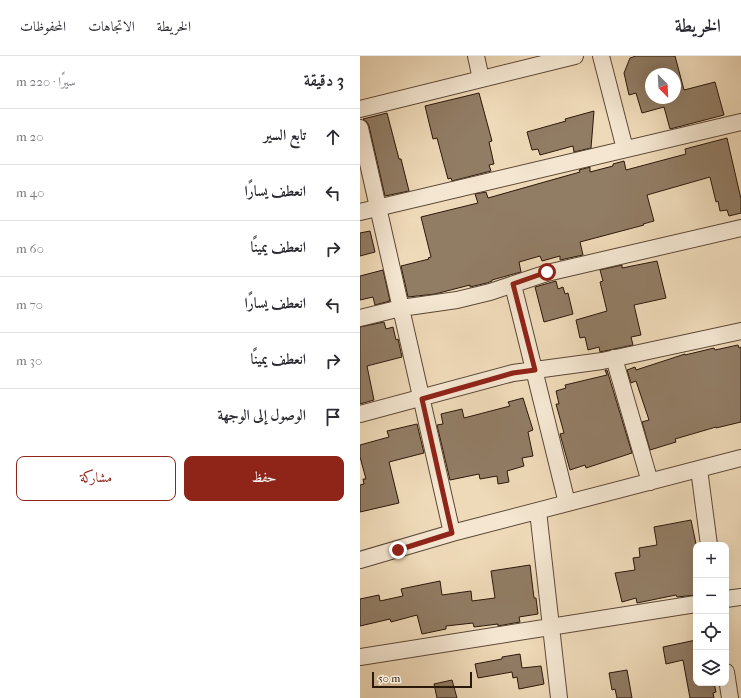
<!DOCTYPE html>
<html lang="ar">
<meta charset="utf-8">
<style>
:root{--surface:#fff;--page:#f2f2f3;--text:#2b2b33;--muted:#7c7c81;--line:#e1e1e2;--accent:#8f2418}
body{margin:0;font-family:"IM FELL French Canon",Amiri,serif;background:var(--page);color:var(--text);direction:rtl}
.controls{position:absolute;right:12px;bottom:12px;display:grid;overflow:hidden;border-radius:8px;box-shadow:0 4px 16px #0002}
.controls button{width:36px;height:36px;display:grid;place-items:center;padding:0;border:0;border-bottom:1px solid var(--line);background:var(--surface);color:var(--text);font:20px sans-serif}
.compass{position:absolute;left:285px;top:12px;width:36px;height:36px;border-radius:50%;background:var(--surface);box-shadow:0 4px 16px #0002;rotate:156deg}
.scale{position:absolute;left:12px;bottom:10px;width:100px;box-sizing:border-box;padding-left:4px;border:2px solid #2c180a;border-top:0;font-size:11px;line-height:14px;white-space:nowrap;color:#2c180a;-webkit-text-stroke:3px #f4e6d1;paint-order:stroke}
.stop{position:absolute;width:12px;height:12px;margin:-9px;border:3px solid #8f2418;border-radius:50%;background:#fff}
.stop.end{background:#8f2418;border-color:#fff;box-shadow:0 1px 4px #0008}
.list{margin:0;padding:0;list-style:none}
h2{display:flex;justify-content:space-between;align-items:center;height:52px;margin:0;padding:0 16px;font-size:17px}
h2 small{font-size:13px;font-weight:400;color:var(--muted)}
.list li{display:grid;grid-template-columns:26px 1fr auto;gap:12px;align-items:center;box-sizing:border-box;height:56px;padding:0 16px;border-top:1px solid var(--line)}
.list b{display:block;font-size:15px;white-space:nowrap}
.list em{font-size:13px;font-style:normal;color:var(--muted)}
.actions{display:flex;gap:8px;padding:12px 16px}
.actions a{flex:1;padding:9px 0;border:1px solid var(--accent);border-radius:8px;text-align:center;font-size:14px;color:var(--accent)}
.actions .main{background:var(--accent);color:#fff}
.icon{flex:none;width:22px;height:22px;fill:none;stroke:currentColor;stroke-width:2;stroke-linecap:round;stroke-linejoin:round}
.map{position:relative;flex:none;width:381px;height:642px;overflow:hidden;direction:ltr}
header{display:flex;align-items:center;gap:24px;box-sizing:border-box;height:56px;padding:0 20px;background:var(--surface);border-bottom:1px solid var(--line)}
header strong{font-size:19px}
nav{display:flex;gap:22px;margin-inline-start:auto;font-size:14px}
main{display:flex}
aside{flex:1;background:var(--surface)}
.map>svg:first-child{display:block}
.building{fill:#917c64;stroke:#2c180a;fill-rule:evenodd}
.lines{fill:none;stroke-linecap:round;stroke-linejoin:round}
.minor-casing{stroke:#5c4836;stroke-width:18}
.minor{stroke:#f4e6d1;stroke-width:16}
.route{stroke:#8f2418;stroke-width:5}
</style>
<header>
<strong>الخريطة</strong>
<nav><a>الخريطة</a><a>الاتجاهات</a><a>المحفوظات</a></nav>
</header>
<main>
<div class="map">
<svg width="381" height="642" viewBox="0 0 381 642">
<rect width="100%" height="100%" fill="#eed9b8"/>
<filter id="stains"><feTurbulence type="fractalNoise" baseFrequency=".005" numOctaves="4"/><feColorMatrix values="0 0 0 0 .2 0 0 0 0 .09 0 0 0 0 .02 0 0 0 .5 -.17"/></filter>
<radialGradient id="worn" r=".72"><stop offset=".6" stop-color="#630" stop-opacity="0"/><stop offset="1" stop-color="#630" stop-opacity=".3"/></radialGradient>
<path class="building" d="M 276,0 L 315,0 L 324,34 L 355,26 L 364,59 L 310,73 L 304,51 L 282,57 L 276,37 L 269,39 L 264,17 L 270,2 ZM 291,18 L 315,18 L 315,42 L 291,42 Z
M 119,37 L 132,85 L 129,86 L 134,108 L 129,109 L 131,115 L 92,125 L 91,122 L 88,123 L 77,82 L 73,83 L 65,50 Z
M 234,55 L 231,92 L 214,96 L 213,90 L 180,99 L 178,93 L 172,94 L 167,76 L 206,65 L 205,63 Z
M 27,57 L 39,103 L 41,103 L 49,135 L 25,140 L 9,70 L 7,66 L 3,63 Z
M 367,82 L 381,143 L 381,157 L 369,160 L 367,154 L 360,155 L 358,145 L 356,146 L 350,121 L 287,139 L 294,165 L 283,168 L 284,169 L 220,186 L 223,199 L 200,204 L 200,200 L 182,205 L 180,200 L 159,206 L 161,216 L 132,224 L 132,225 L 127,227 L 110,231 L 110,229 L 75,238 L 48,241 L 41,210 L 69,203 L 68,202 L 71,201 L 61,161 L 118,147 L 115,138 L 126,136 L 128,142 L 220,116 L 219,114 L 230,111 L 230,116 L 253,110 L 253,108 L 264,105 L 266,114 L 326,98 L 325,93 Z
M 10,175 L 15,196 L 0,200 L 0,177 Z
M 297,205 L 306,242 L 274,249 L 281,279 L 271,281 L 273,289 L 240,296 L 239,291 L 228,294 L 225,281 L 220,282 L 216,264 L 247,255 L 240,226 L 243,225 L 240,214 L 262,209 L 262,212 Z
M 23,214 L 30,245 L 15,249 L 13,241 L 0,244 L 0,220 Z
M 196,225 L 198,233 L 203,231 L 205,238 L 208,237 L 213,258 L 184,266 L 175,231 Z
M 24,266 L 26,273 L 33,271 L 36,284 L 38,283 L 42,301 L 7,310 L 14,344 L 0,348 L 0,271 Z
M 378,289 L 379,292 L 381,291 L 381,366 L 356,372 L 356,371 L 315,383 L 316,386 L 290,394 L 282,366 L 289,364 L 276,325 L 271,327 L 267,314 L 275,311 L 276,314 L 325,298 L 325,299 L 354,292 L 355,294 Z
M 245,314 L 247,314 L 272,397 L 226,412 L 225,409 L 210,414 L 200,378 L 204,377 L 196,348 L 199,348 L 196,335 L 206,332 L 205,329 L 247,319 Z
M 163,342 L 173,374 L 168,376 L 173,400 L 162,402 L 164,410 L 147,415 L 149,426 L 138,428 L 137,420 L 120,423 L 119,418 L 90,424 L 77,369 L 83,368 L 81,358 L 102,353 L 104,362 L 150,350 L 148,346 Z
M 57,368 L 64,397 L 29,406 L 39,447 L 0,456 L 0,429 L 4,428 L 3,423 L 6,423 L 0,401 L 0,389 L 29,381 L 27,375 Z
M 331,464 L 336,488 L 336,539 L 317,541 L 316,539 L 277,547 L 276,542 L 262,546 L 255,517 L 275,514 L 273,502 L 280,501 L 279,492 L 297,489 L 294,471 Z
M 170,509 L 174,542 L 176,542 L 178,558 L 159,561 L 160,566 L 138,570 L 138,568 L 114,571 L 113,567 L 86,570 L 86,573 L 62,578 L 57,559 L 31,566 L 30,563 L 0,570 L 0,543 L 19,539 L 20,545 L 43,540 L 41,533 L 80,525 L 82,539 L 111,535 L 112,545 L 135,542 L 131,515 Z
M 336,584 L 336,627 L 354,627 L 356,636 L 353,637 L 354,642 L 330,642 L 323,604 L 306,608 L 303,591 Z
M 160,598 L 162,612 L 181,610 L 184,628 L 159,633 L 157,621 L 153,622 L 152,616 L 118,622 L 115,608 L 142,603 L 142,601 Z
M 267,614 L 272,642 L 257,642 L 255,633 L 252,634 L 249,617 Z
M 92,624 L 97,642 L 77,642 L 74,628 Z"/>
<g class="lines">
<g class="minor-casing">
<path id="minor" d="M 116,0 L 121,23
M 241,0 L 265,93
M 0,53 L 215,0
M 0,72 L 92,477
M 0,156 L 381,66
M 153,229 L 207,447
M 0,262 L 41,252 L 97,244 L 130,236 L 187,217 L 381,172
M 254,302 L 290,426
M 0,358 L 153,317 L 242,305 L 381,275
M 339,413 L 349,489
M 178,455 L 199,642
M 0,504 L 92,477 L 381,402
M 366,543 L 381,541
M 0,601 L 336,548
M 366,616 L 370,642"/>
</g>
<use href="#minor" class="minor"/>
</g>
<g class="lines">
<path class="route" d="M 38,494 L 92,477 L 62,343 L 153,317 L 175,314 L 153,228 L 187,216"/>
</g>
<rect width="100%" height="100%" filter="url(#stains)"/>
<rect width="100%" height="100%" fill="url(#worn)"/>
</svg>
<div class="controls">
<button>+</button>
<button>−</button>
<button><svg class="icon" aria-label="locate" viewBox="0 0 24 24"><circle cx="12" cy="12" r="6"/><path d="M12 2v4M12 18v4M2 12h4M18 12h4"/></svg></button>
<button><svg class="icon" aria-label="layers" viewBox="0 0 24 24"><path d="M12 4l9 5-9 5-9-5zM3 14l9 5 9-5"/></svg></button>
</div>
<svg class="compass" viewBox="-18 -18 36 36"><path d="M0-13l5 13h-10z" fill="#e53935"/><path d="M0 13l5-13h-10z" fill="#7c7c81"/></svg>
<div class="scale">50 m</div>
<div class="stop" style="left:187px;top:216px"></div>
<div class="stop end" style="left:38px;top:494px"></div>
</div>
<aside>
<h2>3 دقيقة<small>سيرًا · 220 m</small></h2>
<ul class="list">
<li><svg class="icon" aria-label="ahead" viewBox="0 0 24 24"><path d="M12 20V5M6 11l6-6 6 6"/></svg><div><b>تابع السير</b></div><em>20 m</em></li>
<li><svg class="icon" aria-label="left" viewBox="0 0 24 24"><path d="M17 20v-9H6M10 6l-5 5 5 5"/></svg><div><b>انعطف يسارًا</b></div><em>40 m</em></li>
<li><svg class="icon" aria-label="right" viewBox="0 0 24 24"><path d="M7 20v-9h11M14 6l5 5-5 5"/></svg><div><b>انعطف يمينًا</b></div><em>60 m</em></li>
<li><svg class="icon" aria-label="left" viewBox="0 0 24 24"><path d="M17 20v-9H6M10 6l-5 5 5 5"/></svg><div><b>انعطف يسارًا</b></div><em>70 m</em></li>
<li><svg class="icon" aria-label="right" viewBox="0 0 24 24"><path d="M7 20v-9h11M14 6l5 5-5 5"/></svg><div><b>انعطف يمينًا</b></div><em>30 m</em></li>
<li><svg class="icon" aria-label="arrive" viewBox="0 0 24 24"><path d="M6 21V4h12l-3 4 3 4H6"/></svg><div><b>الوصول إلى الوجهة</b></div></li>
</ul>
<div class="actions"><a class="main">حفظ</a><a>مشاركة</a></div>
</aside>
</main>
